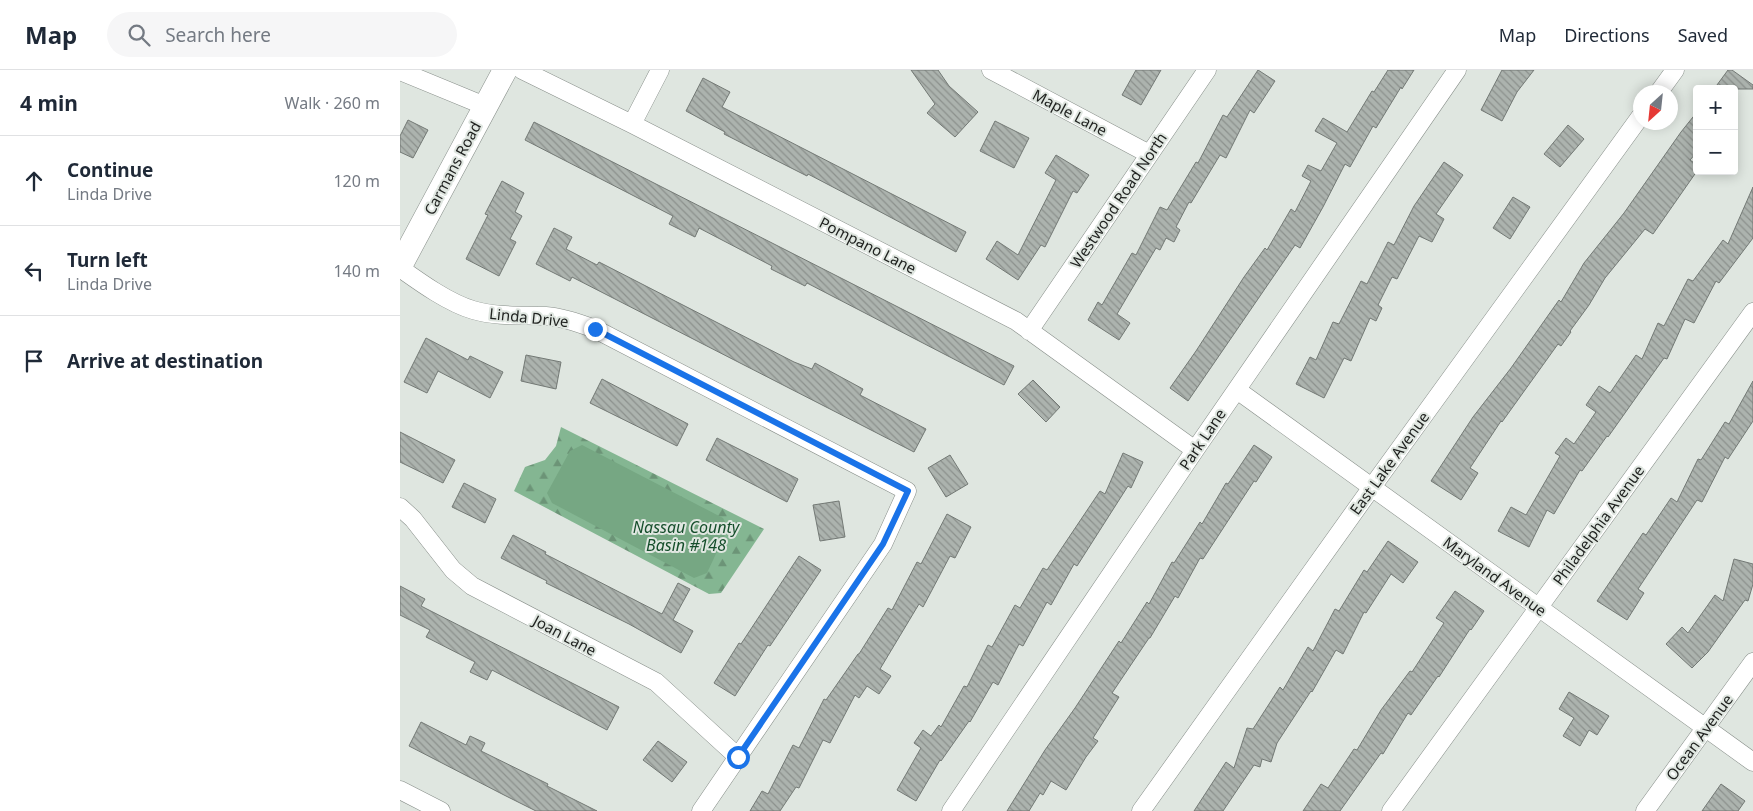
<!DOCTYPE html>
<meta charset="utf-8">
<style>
:root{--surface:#fff;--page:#f6f6f7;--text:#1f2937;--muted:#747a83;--line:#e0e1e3}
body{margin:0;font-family:"Noto Sans",sans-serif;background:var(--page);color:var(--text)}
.controls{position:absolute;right:15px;top:15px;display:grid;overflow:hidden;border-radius:5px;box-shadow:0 2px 12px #0003}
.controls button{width:45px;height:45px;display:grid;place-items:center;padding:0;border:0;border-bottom:1px solid var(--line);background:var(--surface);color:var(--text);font:25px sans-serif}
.compass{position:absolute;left:1233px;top:15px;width:45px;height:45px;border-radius:50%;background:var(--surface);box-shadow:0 2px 12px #0003;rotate:207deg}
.stop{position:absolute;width:15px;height:15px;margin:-11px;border:4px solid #1a73e8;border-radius:50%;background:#fff}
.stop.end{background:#1a73e8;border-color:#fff;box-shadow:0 1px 5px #0008}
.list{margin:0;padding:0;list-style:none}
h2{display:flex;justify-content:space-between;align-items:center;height:65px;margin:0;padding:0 20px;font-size:21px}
h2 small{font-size:16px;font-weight:400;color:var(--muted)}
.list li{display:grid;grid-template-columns:32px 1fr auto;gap:15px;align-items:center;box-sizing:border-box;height:90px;padding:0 20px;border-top:1px solid var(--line)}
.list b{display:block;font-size:19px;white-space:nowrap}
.list p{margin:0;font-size:16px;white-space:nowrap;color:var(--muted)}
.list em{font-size:16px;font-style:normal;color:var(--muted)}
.icon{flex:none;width:28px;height:28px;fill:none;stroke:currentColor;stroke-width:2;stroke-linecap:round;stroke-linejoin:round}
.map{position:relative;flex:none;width:1353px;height:741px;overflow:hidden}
header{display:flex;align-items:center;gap:30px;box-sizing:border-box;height:70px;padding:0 25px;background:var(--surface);border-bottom:1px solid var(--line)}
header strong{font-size:24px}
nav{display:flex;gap:28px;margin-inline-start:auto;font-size:18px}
.search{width:350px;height:45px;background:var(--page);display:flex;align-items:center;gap:12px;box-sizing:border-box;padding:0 18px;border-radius:28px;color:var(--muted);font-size:19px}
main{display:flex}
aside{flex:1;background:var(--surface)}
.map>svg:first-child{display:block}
.forest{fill:url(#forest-firs)}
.water{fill:#76a783}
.building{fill:url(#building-back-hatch);stroke:#737975}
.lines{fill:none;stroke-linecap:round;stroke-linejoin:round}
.street-casing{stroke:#878e89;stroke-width:19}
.secondary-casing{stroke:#878e89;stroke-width:25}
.street{stroke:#fff;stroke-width:18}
.secondary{stroke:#fff;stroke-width:24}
.route{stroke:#1a73e8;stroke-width:6}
.labels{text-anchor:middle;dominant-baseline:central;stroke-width:4;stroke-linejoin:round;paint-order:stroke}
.street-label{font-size:15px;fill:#212321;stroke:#dfe6e0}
.water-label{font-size:16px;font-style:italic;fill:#154e2b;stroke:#dfe6e0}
</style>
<header>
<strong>Map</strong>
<div class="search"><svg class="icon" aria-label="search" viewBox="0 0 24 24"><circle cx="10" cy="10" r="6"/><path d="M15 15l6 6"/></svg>Search here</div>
<nav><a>Map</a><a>Directions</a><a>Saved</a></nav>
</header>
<main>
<aside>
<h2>4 min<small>Walk · 260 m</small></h2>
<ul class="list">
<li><svg class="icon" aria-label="ahead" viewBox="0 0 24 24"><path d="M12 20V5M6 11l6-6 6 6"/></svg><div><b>Continue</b><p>Linda Drive</p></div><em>120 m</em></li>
<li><svg class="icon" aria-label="left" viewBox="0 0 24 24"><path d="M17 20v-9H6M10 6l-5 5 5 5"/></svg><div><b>Turn left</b><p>Linda Drive</p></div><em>140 m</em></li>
<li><svg class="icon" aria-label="arrive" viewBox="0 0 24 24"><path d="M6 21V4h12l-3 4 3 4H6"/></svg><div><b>Arrive at destination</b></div></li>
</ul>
</aside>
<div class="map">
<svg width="1353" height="741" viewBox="0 0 1353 741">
<defs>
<pattern id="forest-firs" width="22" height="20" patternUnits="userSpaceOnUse" patternTransform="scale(1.25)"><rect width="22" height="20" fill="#84b692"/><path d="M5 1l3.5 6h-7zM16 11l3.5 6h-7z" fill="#6c9477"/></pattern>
<pattern id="building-back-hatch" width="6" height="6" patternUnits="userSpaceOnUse" patternTransform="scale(1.25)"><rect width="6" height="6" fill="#acb3ae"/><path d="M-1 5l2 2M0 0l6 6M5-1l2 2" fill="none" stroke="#8c918d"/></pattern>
</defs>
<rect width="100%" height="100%" fill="#dfe6e0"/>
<path class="forest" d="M 161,357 L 364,459 L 321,523 L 309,524 L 114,421 L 125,397 L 145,390 L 156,376 Z"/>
<path class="water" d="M 182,375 L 323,448 L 328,458 L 307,503 L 294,508 L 152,433 L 147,423 L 170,381 Z"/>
<path class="building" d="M 511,0 L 538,0 L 549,16 L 578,42 L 555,67 L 527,43 L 535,34 Z
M 736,0 L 761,0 L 741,35 L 722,25 Z
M 858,0 L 875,11 L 854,43 L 850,40 L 826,88 L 820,85 L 791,133 L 789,132 L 776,157 L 780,160 L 774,172 L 766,168 L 760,180 L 756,178 L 717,244 L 730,253 L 719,270 L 688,250 L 698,232 L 702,235 L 732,183 L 736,185 L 760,137 L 767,140 L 796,92 L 798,93 L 823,45 L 827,47 Z
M 988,0 L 1014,0 L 1002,19 L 1001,17 L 976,58 L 973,56 L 950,97 L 945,94 L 923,137 L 900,178 L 895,175 L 788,331 L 770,318 L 796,281 L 844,207 L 865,178 L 867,180 L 891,139 L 895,142 L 911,111 L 902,106 L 908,95 L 921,101 L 937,73 L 915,61 L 923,48 L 947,62 L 972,21 L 974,22 Z
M 1102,0 L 1134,0 L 1117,22 L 1102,51 L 1081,40 Z
M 1328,0 L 1332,0 L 1353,15 L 1353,19 L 1314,19 Z
M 303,8 L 330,22 L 322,37 L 566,162 L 556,182 L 473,138 L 408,104 L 407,106 L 324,64 L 325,62 L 286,41 Z
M 1297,42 L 1297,82 L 1290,90 L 1297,95 L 1297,101 L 1253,164 L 1245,159 L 1205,208 L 1189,235 L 1170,261 L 1171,262 L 1161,276 L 1158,274 L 1102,352 L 1101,351 L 1070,398 L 1078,403 L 1061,430 L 1031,411 L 1073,347 L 1111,298 L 1159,230 L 1161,232 L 1184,193 L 1224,143 L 1281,62 Z
M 8,50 L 28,60 L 13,88 L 0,82 L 0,66 Z
M 595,51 L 629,68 L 614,98 L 580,81 Z
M 134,52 L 614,296 L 604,315 L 407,213 L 405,216 L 371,199 L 372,196 L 299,158 L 295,167 L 269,154 L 273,146 L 125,70 Z
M 1168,55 L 1184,69 L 1160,97 L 1144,84 Z
M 656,85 L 689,105 L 677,123 L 673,121 L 645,177 L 641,175 L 618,210 L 586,189 L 597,171 L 618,185 L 656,110 L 645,103 Z
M 1044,92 L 1063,105 L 1036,144 L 1044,149 L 1032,172 L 1019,166 L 997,209 L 992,207 L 978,235 L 982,238 L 976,251 L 970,248 L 951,291 L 944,288 L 924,328 L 896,314 L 910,287 L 916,290 L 933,252 L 939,254 L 961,211 L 967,214 L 988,172 L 994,175 L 1014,136 Z
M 102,111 L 124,123 L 115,142 L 122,146 L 110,169 L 116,172 L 99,206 L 66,189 L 88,145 L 85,144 Z
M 1353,117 L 1353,168 L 1319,213 L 1316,211 L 1294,253 L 1285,249 L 1267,289 L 1264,288 L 1208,367 L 1207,366 L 1182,401 L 1180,400 L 1154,444 L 1147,440 L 1129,477 L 1098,461 L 1111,437 L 1126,445 L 1160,386 L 1155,383 L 1166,368 L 1174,374 L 1196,342 L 1186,335 L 1199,316 L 1210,323 L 1236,285 L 1242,289 L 1258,253 L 1264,256 L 1288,209 L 1293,211 L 1323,170 L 1328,174 Z
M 1113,127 L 1130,137 L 1110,169 L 1093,158 Z
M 154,158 L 172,167 L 166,179 L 197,195 L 199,192 L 394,292 L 412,299 L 415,293 L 463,319 L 460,325 L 526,359 L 514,382 L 172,207 L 170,211 L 136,194 Z
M 26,268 L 68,290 L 70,286 L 103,302 L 90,328 L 38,301 L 27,323 L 4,312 Z
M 126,285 L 161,292 L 156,319 L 121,311 Z
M 202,309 L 288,354 L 277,376 L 190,333 Z
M 633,310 L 660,337 L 646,352 L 618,324 Z
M 1353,311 L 1353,351 L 1328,389 L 1325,387 L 1302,432 L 1297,430 L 1238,519 L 1244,523 L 1227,550 L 1197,531 L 1243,463 L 1246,465 L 1271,428 L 1277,432 L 1298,389 L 1301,390 L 1325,352 L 1329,354 Z
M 0,362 L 55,390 L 43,413 L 0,392 Z
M 317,368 L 398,409 L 387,432 L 306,390 Z
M 854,375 L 872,387 L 856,412 L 854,411 L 803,489 L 800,488 L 778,528 L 775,526 L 750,568 L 749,568 L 712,623 L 719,627 L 693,668 L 698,671 L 686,687 L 666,720 L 651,711 L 643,725 L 640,723 L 629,741 L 607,741 L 645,680 L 675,638 L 719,571 L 721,573 L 747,532 L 749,534 L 772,492 L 774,493 L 800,452 L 802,454 L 826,413 L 828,414 Z
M 723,383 L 743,392 L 731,418 L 728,416 L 677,496 L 674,494 L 651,535 L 647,532 L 623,576 L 619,574 L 598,615 L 593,612 L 570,652 L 569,651 L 541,691 L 540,690 L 516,731 L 497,720 L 521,678 L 514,673 L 523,660 L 531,666 L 539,655 L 541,657 L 564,616 L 567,617 L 588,575 L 592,577 L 615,535 L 620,538 L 643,498 L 647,500 L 700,421 L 705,424 Z
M 550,385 L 568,414 L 546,427 L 528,398 Z
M 64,413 L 96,429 L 85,453 L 52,437 Z
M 439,431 L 445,467 L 420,471 L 413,435 Z
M 547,444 L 571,457 L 555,488 L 550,486 L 523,537 L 519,534 L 480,599 L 491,606 L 479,624 L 467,616 L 459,628 L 455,625 L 430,673 L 423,670 L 399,718 L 396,717 L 380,741 L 350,741 L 362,721 L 368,724 L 393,675 L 399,678 L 424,629 L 426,630 L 458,584 L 459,584 L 488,538 L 492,540 L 517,492 L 521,494 Z
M 113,465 L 146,482 L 145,484 L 262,544 L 278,513 L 290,519 L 273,550 L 293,561 L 281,583 L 229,554 L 146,513 L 147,511 L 101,488 Z
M 988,471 L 1018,492 L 1003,513 L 991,504 L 966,543 L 964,542 L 943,584 L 936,580 L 912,622 L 911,621 L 877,673 L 871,692 L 862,689 L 860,697 L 854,695 L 823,741 L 794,741 L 826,692 L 834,698 L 847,658 L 853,659 L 880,617 L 883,620 L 908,577 L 913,581 L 935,539 L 939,541 L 964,500 L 967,502 Z
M 399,486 L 421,500 L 370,576 L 368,575 L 335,626 L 314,613 L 339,573 L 341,574 Z
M 1334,489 L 1353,494 L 1353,514 L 1348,531 L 1345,530 L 1308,582 L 1292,598 L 1266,574 L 1282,557 L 1288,563 L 1315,525 L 1323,531 Z
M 0,516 L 25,529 L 21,536 L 219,637 L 207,660 L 92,600 L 87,610 L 70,602 L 75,592 L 26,567 L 30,560 L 0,545 Z
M 1055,521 L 1084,541 L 1071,560 L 1070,559 L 1039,607 L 1038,606 L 1011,645 L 1008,643 L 983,684 L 981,683 L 940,741 L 903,741 L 921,714 L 928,718 L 954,679 L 957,680 L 981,640 L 1010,601 L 1012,602 L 1044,553 L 1036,548 Z
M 1169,622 L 1209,646 L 1197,665 L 1189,660 L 1180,676 L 1163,666 L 1174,648 L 1159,639 Z
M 21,652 L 66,675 L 70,666 L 85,673 L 81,681 L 148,714 L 147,716 L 197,741 L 136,741 L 104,725 L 9,676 Z
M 258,671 L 287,692 L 272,712 L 243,690 Z
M 1321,714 L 1345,731 L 1338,741 L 1302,741 Z"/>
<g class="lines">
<g class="street-casing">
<path id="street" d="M 122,0 L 232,54 L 616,251 L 795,380
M 591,0 L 749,84
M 0,1 L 85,36
M 1259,22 L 1275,0
M 232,54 L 260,0
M 0,198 C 21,213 49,233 73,240 C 97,247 122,245 146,246 C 162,247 179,253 195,259 L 507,421 L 483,474 L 301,741
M 629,261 L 807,0
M 837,320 L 1353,692
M 0,437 L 13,449 L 53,500 L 72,516 L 256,612 L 338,687
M 0,720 L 41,741
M 551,741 L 795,380 L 1057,0
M 741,741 L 972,417 L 1240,47
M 991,741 L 1353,242
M 1245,741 L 1353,592"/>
</g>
<g class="secondary-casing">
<path id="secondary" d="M 0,196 L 105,0"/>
</g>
<use href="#street" class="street"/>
<use href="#secondary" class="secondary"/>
</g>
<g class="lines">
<path class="route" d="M 195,259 L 508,421 L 483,474 L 338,687"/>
</g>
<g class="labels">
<g class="street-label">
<text transform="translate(670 42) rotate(28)">Maple Lane</text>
<text transform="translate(52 98) rotate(-62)">Carmans Road</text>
<text transform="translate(718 130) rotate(-56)">Westwood Road North</text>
<text transform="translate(468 175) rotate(27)">Pompano Lane</text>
<text transform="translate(129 247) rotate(6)">Linda Drive</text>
<text transform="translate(802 369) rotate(-56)">Park Lane</text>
<text transform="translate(989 393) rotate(-54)">East Lake Avenue</text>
<text transform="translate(1198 455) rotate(-54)">Philadelphia Avenue</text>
<text transform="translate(1095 506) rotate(36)">Maryland Avenue</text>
<text transform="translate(165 565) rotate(28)">Joan Lane</text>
<text transform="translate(1299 667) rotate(-54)">Ocean Avenue</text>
</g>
<g class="water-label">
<text x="286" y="457">Nassau County<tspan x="286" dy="18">Basin #148</tspan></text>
</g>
</g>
</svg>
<div class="controls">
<button>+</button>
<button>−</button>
</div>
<svg class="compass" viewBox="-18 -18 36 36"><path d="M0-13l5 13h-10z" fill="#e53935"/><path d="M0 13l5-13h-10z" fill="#747a83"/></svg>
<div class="stop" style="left:338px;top:687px"></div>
<div class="stop end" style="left:195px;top:259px"></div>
</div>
</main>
